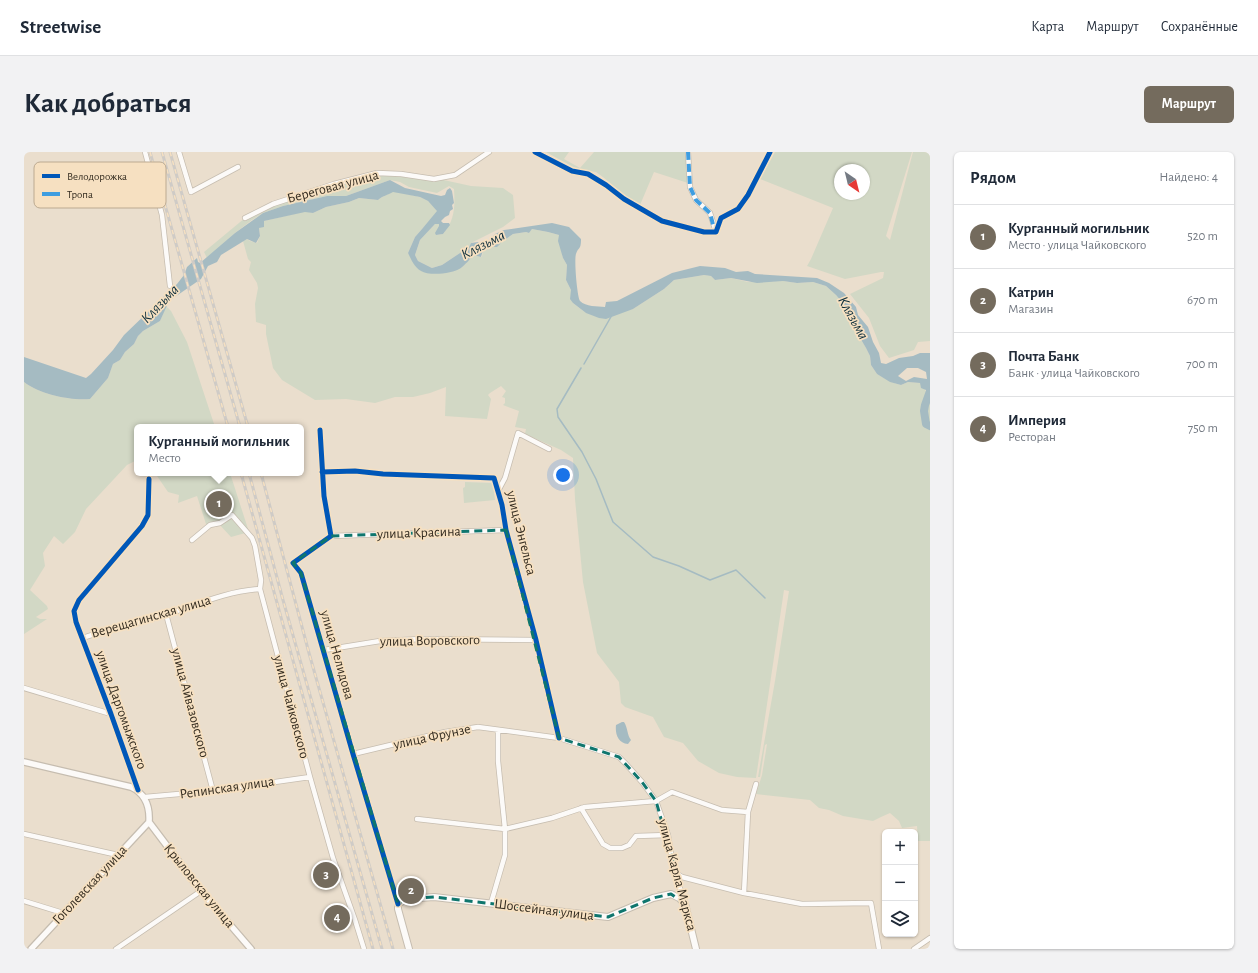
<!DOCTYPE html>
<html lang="ru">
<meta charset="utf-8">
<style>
:root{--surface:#fff;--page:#f2f2f3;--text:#1f2937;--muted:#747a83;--line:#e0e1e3;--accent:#746b5d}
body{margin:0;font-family:"Alegreya Sans",sans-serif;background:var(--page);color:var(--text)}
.controls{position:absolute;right:12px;bottom:12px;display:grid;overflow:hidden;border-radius:6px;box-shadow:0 1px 3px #0004}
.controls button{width:36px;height:36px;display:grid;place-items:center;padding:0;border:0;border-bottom:1px solid var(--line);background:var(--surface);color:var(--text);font:20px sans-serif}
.compass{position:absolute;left:810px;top:12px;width:36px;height:36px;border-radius:50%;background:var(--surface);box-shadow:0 1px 3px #0004;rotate:145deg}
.you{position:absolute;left:539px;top:323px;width:14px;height:14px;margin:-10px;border:3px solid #fff;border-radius:50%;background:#1a73e8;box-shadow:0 0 0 6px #1a73e833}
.badge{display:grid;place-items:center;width:26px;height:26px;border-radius:50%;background:var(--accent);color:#fff;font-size:13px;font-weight:700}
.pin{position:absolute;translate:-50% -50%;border:2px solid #fff;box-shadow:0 1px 4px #0006}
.popup{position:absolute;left:110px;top:272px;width:170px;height:52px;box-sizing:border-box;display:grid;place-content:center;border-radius:6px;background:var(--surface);filter:drop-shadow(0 1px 3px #0005);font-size:13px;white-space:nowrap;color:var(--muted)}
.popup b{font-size:15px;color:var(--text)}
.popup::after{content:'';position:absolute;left:50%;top:100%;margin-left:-8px;border:8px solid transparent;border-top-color:var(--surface)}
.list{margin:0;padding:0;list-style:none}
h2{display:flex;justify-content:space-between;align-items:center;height:52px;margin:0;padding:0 16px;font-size:17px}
h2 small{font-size:13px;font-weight:400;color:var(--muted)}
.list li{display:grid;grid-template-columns:26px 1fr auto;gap:12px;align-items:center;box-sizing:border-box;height:64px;padding:0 16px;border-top:1px solid var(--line)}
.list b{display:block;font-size:15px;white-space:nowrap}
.list p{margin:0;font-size:13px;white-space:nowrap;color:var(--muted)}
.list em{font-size:13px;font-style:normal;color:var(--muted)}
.icon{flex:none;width:22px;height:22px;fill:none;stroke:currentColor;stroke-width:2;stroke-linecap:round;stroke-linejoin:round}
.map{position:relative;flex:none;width:906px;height:797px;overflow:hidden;border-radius:6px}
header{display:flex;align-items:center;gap:24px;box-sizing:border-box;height:56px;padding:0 20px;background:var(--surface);border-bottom:1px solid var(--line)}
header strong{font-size:19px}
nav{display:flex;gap:22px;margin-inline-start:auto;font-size:14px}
.intro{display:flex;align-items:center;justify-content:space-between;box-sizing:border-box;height:96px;padding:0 24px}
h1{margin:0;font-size:28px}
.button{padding:10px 18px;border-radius:6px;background:var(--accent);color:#fff;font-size:14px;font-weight:700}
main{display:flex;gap:24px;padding:0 24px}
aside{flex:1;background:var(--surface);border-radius:6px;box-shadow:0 1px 3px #0004}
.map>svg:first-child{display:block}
.green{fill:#d2d8c5;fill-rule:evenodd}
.water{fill:#a5bbc2;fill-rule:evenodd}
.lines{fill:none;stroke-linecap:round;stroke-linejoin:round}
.stream{stroke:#a5bbc2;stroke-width:1.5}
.river{stroke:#a5bbc2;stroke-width:8}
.minor-casing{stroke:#c6bdb0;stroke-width:6}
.tertiary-casing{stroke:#c6bdb0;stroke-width:8}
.secondary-casing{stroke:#c6bdb0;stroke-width:8}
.minor{stroke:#fcfaf8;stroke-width:4.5}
.tertiary{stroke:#fcfaf8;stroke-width:5.5}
.secondary{stroke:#fcfaf8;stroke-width:6}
.rail-casing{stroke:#cfcbc6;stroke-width:3}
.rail{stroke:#f6e0c1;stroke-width:1.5;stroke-dasharray:4.5;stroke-linecap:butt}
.quiet{stroke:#3e9de0;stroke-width:4;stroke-dasharray:8 4;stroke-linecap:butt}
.cycleway-casing{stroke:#f6e0c1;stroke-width:8}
.cycleway{stroke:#0057b8;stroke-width:5}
.marked{fill:none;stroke:#0f766e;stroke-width:3;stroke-dasharray:8 5;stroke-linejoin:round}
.labels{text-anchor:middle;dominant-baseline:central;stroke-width:3.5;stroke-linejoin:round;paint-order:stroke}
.street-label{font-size:14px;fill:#352d21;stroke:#f6e0c1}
.water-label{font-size:15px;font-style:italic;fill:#0e2f3d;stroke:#f6e0c1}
.key{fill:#f6e0c1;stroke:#bcaa91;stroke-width:1}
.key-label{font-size:11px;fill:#352d21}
</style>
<header>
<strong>Streetwise</strong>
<nav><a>Карта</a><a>Маршрут</a><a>Сохранённые</a></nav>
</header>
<div class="intro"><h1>Как добраться</h1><a class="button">Маршрут</a></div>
<main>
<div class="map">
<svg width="906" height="797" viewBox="0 0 906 797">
<rect width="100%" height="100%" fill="#eadecd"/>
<path class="green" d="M 522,0 L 545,0 L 540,7 L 556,16 L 570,0 L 664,0 L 664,31 L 630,20 L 616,53 L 601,44 L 579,25 L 572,20 L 553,17 Z
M 751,0 L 888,0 L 862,84 L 866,88 L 889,0 L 906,0 L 906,189 L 894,190 L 890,198 L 865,206 L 856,194 L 845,166 L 826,142 L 859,126 L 860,120 L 857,120 L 821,127 L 783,114 L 787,107 L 809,56 L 736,27 ZM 816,18 L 840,18 L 840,42 L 816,42 Z
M 353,21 L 406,25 L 447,34 L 479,36 L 489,43 L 491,66 L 479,75 L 447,91 L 445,95 L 418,113 L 408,116 L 394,109 L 391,103 L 396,88 L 411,72 L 415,71 L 415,75 L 412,83 L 419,82 C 431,69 431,54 430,37 L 425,34 L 413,41 L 385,35 L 376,30 L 366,28 L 322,44 L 303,44 L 259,54 L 239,61 L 228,68 L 211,81 L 183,106 L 180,100 L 221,66 L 249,52 Z
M 369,39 L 396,45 L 404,49 L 414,59 L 398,77 L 391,85 L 384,101 L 397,119 L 437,116 L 450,103 L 458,105 L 459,98 L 466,93 L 476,92 L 478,87 L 482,87 L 489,82 L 502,80 L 505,81 L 508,77 L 524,80 L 535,83 L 539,106 L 543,113 L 542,128 L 547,138 L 549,151 L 562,161 L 609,157 L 640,137 L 650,128 L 680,123 L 687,124 L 691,128 L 707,126 L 724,130 L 759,129 L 773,131 L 789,130 L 802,134 L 812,143 L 823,156 L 828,176 L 832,179 L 842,196 L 846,204 L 847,213 L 853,222 L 867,230 L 877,233 L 884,230 L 896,231 C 903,239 904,241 901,251 L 903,251 L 906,245 L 906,689 L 894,689 L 893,674 L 878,676 L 875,669 L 866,661 L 857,665 L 849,669 L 819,664 L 805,658 L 795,656 L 786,648 L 732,642 L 738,623 L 743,592 L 741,593 L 736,625 L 734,625 L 751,529 L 765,439 L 760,438 L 732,626 L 713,625 L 695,621 L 674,609 L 659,591 L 640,585 L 629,565 L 601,555 L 597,551 L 595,530 L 573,501 L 559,430 L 551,347 L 549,306 L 537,298 L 501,282 L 502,277 L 491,275 L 495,259 L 479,253 L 481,251 L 481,246 L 478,245 L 482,239 L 477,234 L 466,241 L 464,243 L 467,247 L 463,267 L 421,264 L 422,235 L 406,241 L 389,245 L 371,245 L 351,251 L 322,247 L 291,248 L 258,228 L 249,216 L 242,182 L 242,173 L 232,170 L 231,152 L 234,136 L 233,131 L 225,118 L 227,110 L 224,107 L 219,89 L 223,87 L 226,89 L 233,91 L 236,84 L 235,76 L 240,69 L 282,59 L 289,61 L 302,55 L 325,50 L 335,46 L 354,48 C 358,44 364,43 369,39 Z
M 142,154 L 147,159 L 163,190 L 191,275 L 113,275 L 113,308 L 103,313 L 62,357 L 51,380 L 39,392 L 30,384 L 19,401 L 21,414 L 6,438 L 23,454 L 24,457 L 12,465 L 16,467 L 23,467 L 0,482 L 0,230 C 15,242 47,249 66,247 L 84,226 L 89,212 L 96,208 L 101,200 L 110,192 L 114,184 L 119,179 L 136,169 Z
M 131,321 L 206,321 L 225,380 L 207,385 L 194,371 L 182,372 L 173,344 L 154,351 L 155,343 L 144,340 Z
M 441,330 L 469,331 L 471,348 L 440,351 L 439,336 L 441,335 Z"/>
<path class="water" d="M 366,28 L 381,36 L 417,44 L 421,43 L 423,38 L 426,36 L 428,39 L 430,51 L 428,53 L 429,57 L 426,59 L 425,63 L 421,65 L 417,69 L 419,71 L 425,71 L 426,73 L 419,82 L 412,83 L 411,81 L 415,74 L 415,72 L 411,72 L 396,88 L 391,103 L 394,109 L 408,116 L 418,113 L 445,95 L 447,91 L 454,90 L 458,94 L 461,93 L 471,82 L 480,78 L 528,71 L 545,75 L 557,87 C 557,98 555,94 552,102 C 550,107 553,144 556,149 C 562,155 573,154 581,155 L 582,150 L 593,149 L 648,121 L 676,114 L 701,116 L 712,120 L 724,119 L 731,122 L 793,126 L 805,131 L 820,141 L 832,155 L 834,163 L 844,175 L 849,190 L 855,201 L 857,211 L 862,212 L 875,206 L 889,204 L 896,201 L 906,201 L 906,245 L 903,251 L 901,251 L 903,244 L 902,238 L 897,236 L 896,231 L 884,230 L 877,233 L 866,230 L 853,222 L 847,213 L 846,204 L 842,196 L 832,179 L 828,176 L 823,156 L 812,143 L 802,134 L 789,130 L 773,131 L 759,129 L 733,131 L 707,126 L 691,128 L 687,124 L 680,123 L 650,128 L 640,137 L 609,157 L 582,167 L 575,166 L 562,161 L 549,151 L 546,147 L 547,138 L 542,128 L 543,113 L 539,106 L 534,89 L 535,83 L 524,80 L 508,77 L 505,81 L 502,80 L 489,82 L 482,87 L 478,87 L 476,92 L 473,95 L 469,95 L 466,93 L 459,98 L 457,105 L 450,103 C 446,107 441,113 437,116 C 428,122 405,124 397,119 C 390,115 387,107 384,101 L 391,85 L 398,77 L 413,59 L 404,49 L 396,45 L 369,40 C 364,43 358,44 354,48 L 335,46 L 325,50 L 302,55 L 289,61 L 281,60 L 240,69 L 240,75 L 235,76 L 236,84 L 232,91 L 223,87 L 197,103 L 193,110 L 184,114 L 177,127 L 145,149 L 136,169 L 119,179 L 114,184 L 110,192 L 101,200 L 96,208 L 89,212 L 84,226 L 66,247 C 47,249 15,242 0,230 L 0,205 L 62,226 L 67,222 L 89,198 L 100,183 L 153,132 L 160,123 L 163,115 L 173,106 L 174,110 L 176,111 L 211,81 L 239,61 L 259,54 L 303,44 L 322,44 ZM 883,216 L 894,216 L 902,220 L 903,227 L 890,225 L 882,229 L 874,224 Z
M 598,570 L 600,570 C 604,576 603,583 607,588 L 604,592 C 594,591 591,582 592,573 Z"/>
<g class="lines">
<path class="stream" d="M 560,212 L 588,163
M 557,216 L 533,257 L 534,265 L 558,300 L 572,327 L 589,370 L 629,405 L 655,414 L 686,428 L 712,418 L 741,446"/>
<path class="river" d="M 906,239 L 901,253 L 900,259 L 902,272 L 906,274"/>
<g class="minor-casing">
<path id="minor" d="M 121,0 L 138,63 L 146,134
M 155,0 L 167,40 L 214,15
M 511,0 L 548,19 L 564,22 L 582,33 L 600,47 L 638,69 L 680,80 L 692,80 L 697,66 L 714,57 L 724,43 L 746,0
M 664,0 L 666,35 L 672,48 L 686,61 L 692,80
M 221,66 L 249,52 L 310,32 L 353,21 L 377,22 L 410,27 L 431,23 L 465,0
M 296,278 L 300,344 L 307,384 L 269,411 L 277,421 L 329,602 L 374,752
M 298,320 L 331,319 L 359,322 L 470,326 L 478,353 L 482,378 L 512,488 L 535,586
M 474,339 L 481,326 L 494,281 L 525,297
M 307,384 L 482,378
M 168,388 L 186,373 L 196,371 L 208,363 L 228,386 L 231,394 L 237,428 L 236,437 L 286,625 L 309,706 L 331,768 L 340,797
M 142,462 L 189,639
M 58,486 C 85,478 113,471 141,463 C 172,453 203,439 236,437
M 300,498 L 356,489 L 398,487 L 512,488
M 0,536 L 87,562
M 329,602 L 421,580 L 454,575 L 535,586 L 595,605 L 601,611 L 618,630 L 632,649 L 644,683 L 650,720 L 661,750
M 114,638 L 87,562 L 52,470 L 50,459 L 55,448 L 118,374 L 124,363 L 125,327
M 121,645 L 189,639 L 286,625
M 557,656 L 579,692 L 586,696 L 598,696 L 605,693 L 612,684 L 644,683
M 393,667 L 481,677 L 528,666 L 561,655 L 632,649 L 648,640 L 698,658 L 724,660
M 0,682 L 94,703
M 650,720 L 658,725 L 720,741 L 778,752 L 847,751 L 855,797
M 720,741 L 724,660 L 732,632
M 0,749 L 39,761
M 467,751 L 481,703 L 481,677 L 474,609 L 474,578
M 92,797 L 177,739
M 890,797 L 906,786"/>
</g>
<g class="tertiary-casing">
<path id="tertiary" d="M 0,610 L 107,635 C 122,642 126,655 125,670
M 125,670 L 177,739 L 227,797
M 7,797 L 125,670"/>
</g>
<g class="secondary-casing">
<path id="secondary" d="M 385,797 L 374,757 L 374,752 L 382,747 L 410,745 L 584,765 L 629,746 L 647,742 L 655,746 L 661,752 L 672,797"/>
</g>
<use href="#minor" class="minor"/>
<use href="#tertiary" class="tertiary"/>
<use href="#secondary" class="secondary"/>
<g class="rail-casing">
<path id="rail" d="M 126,0 L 204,275
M 138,0 L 216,275
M 146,0 L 224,275
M 217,321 L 349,797
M 225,321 L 259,448 L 358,797
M 237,321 L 285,501 L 369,797"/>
</g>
<use href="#rail" class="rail"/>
<path class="quiet" d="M 664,0 L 666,35 L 672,48 L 686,61 L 691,80"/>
<g class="cycleway-casing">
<path id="cycleway" d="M 511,0 L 548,19 L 564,22 L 582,33 L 600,47 L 638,69 L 680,80 L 692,80 L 697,66 L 714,57 L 724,43 L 746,0
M 296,278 L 300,344 L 307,384 L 269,411 L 277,421 L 329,602 L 374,752
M 298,320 L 331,319 L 359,322 L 470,326 L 478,353 L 482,378 L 512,488 L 535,586
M 114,638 L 87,562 L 52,470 L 50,459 L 55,448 L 118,374 L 124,363 L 125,327"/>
</g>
<use href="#cycleway" class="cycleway"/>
</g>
<path class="marked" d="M 482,378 L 535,586 L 595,605 L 618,630 L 632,649 L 661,752 L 647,742 L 629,746 L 584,765 L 410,745 L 382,747 L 374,752 L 277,421 L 269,411 L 307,384 Z"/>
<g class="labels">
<g class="street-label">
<text transform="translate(309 35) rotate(-15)">Береговая улица</text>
<text transform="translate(395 381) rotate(-2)">улица Красина</text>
<text transform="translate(497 381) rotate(76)">улица Энгельса</text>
<text transform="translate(127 465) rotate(-16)">Верещагинская улица</text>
<text transform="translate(406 489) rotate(-1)">улица Воровского</text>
<text transform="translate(313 503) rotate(74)">улица Нелидова</text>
<text transform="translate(166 551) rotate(75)">улица Айвазовского</text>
<text transform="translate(267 555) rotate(75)">улица Чайковского</text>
<text transform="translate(97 558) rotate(70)">улица Даргомыжского</text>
<text transform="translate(408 585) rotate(-12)">улица Фрунзе</text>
<text transform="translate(203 636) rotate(-8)">Репинская улица</text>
<text transform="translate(653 723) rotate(75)">улица Карла Маркса</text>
<text transform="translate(66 733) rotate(-47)">Гоголевская улица</text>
<text transform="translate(175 734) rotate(51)">Крыловская улица</text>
<text transform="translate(520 758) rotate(7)">Шоссейная улица</text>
</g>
<g class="water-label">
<text transform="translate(459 93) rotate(-27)">Клязьма</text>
<text transform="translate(136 152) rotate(-46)">Клязьма</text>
<text transform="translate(829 166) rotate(61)">Клязьма</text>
</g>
</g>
<rect x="10" y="10" width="132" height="46" rx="6" class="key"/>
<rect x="18" y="22" width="18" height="4" fill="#0057b8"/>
<rect x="18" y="40" width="18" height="4" fill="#3e9de0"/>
<g class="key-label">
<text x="43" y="28">Велодорожка</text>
<text x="43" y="46">Тропа</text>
</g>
</svg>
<div class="controls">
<button>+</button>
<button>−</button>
<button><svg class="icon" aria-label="layers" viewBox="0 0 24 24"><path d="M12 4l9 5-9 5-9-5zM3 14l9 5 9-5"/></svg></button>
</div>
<svg class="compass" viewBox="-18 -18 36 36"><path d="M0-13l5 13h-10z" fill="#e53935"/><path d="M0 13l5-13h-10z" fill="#747a83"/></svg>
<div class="you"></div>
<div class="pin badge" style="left:195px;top:352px">1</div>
<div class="popup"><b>Курганный могильник</b>Место</div>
<div class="pin badge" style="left:387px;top:739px">2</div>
<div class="pin badge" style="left:302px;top:723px">3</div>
<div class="pin badge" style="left:313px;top:766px">4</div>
</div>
<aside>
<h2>Рядом<small>Найдено: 4</small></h2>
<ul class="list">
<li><span class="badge">1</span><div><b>Курганный могильник</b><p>Место · улица Чайковского</p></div><em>520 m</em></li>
<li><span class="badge">2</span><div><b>Катрин</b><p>Магазин</p></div><em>670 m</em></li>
<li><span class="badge">3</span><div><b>Почта Банк</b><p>Банк · улица Чайковского</p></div><em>700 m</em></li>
<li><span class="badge">4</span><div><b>Империя</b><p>Ресторан</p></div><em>750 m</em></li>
</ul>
</aside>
</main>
